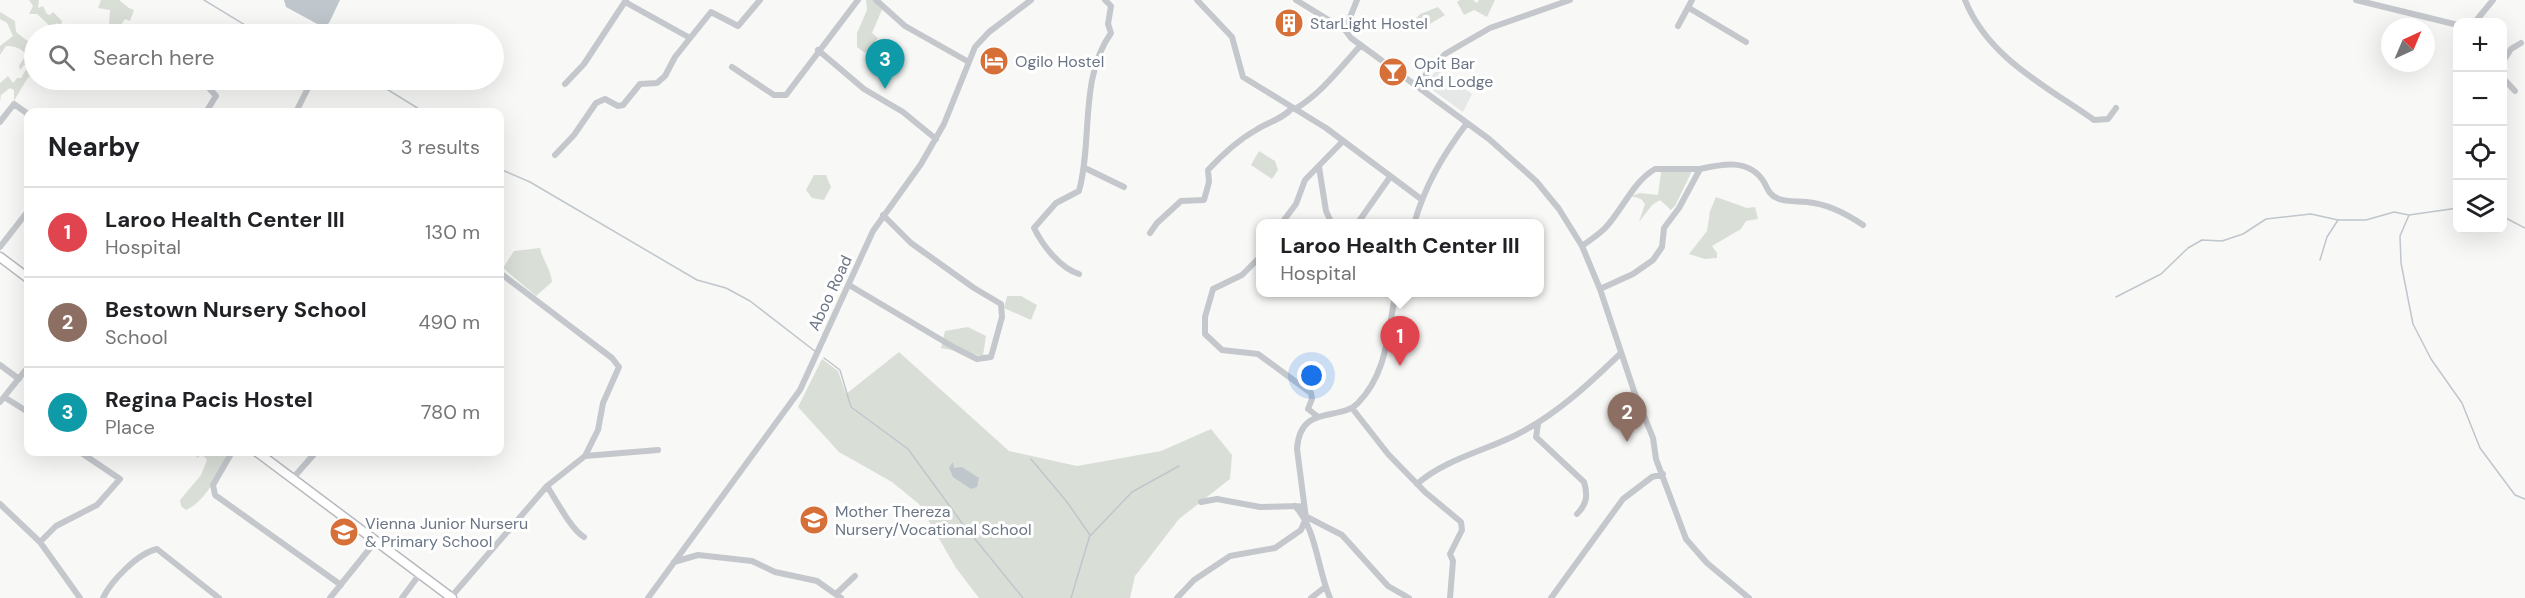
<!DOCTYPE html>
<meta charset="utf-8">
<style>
:root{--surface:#fff;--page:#f6f6f6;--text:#202124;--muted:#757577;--line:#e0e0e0;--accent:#d77038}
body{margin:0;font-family:"DM Sans",sans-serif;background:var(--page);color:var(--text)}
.controls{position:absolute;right:18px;top:18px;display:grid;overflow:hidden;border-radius:12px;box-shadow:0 6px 24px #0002}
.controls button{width:54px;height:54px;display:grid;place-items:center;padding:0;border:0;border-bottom:2px solid var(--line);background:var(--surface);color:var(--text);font:30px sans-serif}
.compass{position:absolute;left:2381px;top:18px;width:54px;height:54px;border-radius:50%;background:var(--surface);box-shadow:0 6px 24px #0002;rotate:44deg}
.you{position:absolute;left:1312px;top:376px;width:21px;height:21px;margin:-15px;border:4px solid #fff;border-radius:50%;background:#1a73e8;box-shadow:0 0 0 9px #1a73e833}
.badge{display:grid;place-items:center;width:39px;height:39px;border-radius:50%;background:var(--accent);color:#fff;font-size:20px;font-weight:700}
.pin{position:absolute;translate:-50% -50px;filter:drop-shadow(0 2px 3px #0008)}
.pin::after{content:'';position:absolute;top:32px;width:21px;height:18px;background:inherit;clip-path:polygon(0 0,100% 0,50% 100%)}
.popup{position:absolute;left:1256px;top:219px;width:288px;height:78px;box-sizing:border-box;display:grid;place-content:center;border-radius:12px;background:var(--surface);filter:drop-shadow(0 2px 4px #0005);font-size:20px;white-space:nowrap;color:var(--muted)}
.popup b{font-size:22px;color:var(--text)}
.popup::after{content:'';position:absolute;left:50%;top:100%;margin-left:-12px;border:12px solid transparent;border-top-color:var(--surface)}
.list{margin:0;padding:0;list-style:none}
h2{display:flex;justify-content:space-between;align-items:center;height:78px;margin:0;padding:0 24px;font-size:26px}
h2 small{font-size:20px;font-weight:400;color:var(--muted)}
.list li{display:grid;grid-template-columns:39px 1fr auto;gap:18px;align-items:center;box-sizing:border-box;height:90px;padding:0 24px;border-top:2px solid var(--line)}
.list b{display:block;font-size:22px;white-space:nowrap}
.list p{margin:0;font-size:20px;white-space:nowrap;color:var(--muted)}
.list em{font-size:20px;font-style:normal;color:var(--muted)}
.icon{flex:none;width:33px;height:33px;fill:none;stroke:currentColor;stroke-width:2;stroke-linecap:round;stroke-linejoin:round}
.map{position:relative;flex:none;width:2525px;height:598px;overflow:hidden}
.search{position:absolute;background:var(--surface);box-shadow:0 6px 24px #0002;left:24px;top:24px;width:480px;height:66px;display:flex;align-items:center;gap:15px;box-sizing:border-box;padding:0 21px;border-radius:33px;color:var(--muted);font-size:22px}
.panel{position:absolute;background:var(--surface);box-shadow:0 6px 24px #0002;left:24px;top:108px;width:480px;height:348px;border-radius:12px}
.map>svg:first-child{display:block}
.built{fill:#e6e7e7}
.green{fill:#d9dfd7}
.water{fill:#bfc6cc}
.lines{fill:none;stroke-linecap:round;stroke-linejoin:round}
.stream{stroke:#bfc6cc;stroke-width:1.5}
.major-casing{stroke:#b6b9bd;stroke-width:11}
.minor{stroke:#c4c7cb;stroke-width:6}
.major{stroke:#fff;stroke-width:8}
.labels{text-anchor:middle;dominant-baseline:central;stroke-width:6;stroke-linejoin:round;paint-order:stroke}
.poi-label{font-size:16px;fill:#6a7585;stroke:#fff;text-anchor:start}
.street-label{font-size:16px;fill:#6a7585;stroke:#fff}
</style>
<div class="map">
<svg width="2525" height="598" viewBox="0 0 2525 598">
<rect width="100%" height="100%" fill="#f8f8f6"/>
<path class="built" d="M 1437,70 L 1472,94 L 1463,112 L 1424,84 Z"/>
<path class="green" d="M 29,0 L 39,0 L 38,8 L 43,6 L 47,14 L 50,15 L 53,12 L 62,21 L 61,25 L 56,23 L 52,34 L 47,34 L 51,27 L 37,14 L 29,14 L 33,6 Z
M 101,0 L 119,0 L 129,8 L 134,10 L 130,21 L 125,19 L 119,28 L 112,28 L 109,25 L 110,10 L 98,8 Z
M 866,0 L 880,0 L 884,5 L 872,33 L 878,38 L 865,53 L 857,47 L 857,33 L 867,10 Z
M 1460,0 L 1473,0 L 1477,3 L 1479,0 L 1495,0 L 1487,17 L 1474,10 L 1464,15 L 1457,2 Z
M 1438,7 L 1445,15 L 1420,30 L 1410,25 L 1420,14 Z
M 0,12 L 15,21 L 16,32 L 34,46 L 33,63 L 24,65 L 20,70 L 19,66 L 26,55 C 22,48 14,46 6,46 L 0,55 L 0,46 L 13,36 L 7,23 L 0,19 Z
M 27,68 L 34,72 L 27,79 L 14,101 L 14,90 L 10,88 L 1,95 L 0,101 L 0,83 L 8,76 L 13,83 L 17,78 L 21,78 Z
M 1259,151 L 1275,161 L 1278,170 L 1272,179 L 1251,165 Z
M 1692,171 L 1675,206 L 1671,210 L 1660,200 L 1652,205 L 1639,222 L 1645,204 L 1641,199 L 1631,196 L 1640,193 L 1658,195 L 1661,172 Z
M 814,175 L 826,175 L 831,187 L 824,200 L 812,198 L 806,190 Z
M 1716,197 L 1747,208 L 1755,207 L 1758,219 L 1746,221 L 1741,229 L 1712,246 L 1717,253 L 1717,258 L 1705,259 L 1689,254 L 1707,231 L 1710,211 Z
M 540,248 C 543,261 551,269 552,282 L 536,296 L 503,268 L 514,251 Z
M 1007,296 L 1021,296 L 1037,305 L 1031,320 L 1004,308 Z
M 968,327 L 986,336 L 983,356 L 941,348 L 945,331 Z
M 899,352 L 1009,451 L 1077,466 L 1161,451 L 1211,429 L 1232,455 L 1230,479 L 1179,519 L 1135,576 L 1130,598 L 979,598 L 956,568 L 919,504 L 892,482 L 839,452 L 798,407 L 822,359 L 838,371 L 846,394 Z
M 195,452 L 213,452 L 217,454 L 223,452 L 226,456 C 218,475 206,501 186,510 L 181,506 L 180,500 L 201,475 L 207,460 L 202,454 L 197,458 Z"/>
<path class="water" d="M 284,0 L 340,0 L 329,23 L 323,27 L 286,7 Z
M 953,462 L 954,468 L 962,467 L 979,478 L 977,487 L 971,489 L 953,477 L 949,468 Z"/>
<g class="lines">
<path class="stream" d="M 204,0 L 260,34
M 372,80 L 424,112
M 500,169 L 530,182 L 697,280 L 726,288 L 750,301 L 816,352
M 2409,215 L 2400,236 L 2401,263 L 2413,324 L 2431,359 L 2462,403 L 2480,448 L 2515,495 L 2525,499
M 2502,216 L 2525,228
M 2320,260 L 2327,237 L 2338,220
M 2116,297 L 2161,274 L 2188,248 L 2202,240 L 2222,241 L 2243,234 L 2266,219 L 2311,214 L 2338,220 L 2366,220 L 2394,212 L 2409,215 L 2458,208
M 824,358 L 840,370 L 851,407 L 908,449 L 962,523 L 1023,598
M 1031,459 L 1067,502 L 1090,535 L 1071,598
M 1091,535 L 1132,492 L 1179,466"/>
<g class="major-casing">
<path id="major" d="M 0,257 L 28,278
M 257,452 L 452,598"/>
</g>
<path class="minor" d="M 876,0 L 905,26 L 967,61
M 1197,0 L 1232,37 L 1243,77 L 1326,128 L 1421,199
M 1296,0 L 1345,30 L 1351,38 L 1489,139 L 1536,181 L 1559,209 L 1582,246 L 1600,289 L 1634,391 L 1653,438 L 1656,459 L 1686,539 L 1707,563 L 1749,598
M 1965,0 C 1988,58 2046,86 2094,120 L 2108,119 L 2116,108
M 2356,0 L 2458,25
M 625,2 L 690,38
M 1689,8 L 1746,42
M 2475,22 L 2493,0
M 1678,26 L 1692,0
M 1345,30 L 1357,0
M 99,33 L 103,34
M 818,50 L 864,89 L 903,112 L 936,139
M 2502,63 L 2511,49 L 2521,43
M 732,67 L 774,95 L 786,95 L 858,0
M 2502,77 L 2515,91
M 202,80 L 216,96 L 206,112
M 565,84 L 584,64 L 626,0
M 1416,85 L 1445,54 L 1490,28 L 1570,0
M 1295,109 C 1322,93 1340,68 1361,45
M 296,112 L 312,80
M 0,122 L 14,104 L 28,114
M 555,155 L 574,135 L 596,103 L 605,99 L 618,106 L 623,105 L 640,84 L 657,83 L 665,76 L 675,57 L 711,12 L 738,26 L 760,0
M 1319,167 L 1326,211 L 1332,224
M 1085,168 L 1124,187
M 1281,224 L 1296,204 L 1305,180 L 1343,141
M 1357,224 L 1390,177
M 1414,224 C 1425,185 1443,155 1467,123
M 1150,233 L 1157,223 L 1181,201 L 1204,200 L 1209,182 L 1208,170 C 1221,156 1240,139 1256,130 C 1268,122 1283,119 1292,108
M 1582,246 C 1590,240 1600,234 1607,226 C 1623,208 1634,181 1655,169 L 1700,169
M 0,247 L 28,211
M 1260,257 L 1242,275 L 1213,289 L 1205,317 L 1205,334 L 1222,350 L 1258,354 L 1311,393 L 1312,399 L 1308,409 L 1317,416
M 1079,274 C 1060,268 1043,246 1034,228 L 1056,203 L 1079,191 C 1093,140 1079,78 1111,33 L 1108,24 L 1111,6 L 1105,0
M 849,285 L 955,348 L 977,359 L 991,357 L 1002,317 L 1001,304 L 974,288 L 911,243 L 883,215
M 1600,289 L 1633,274 L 1653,260 L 1662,247 L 1664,228 L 1679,208 L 1700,169 C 1722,164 1749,158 1764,182 C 1768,190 1770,196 1779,199 C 1787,202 1798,201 1807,202 C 1827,204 1847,214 1863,225
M 0,365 L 19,379
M 4,397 L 28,412
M 0,402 L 28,367
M 1352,408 L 1388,454 L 1425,492 L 1461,522 L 1462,530 L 1450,554 L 1453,561 L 1450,598
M 1538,424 L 1536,437 L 1584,482 C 1588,495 1587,504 1577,514
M 232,452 L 213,485 L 215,495 L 341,585
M 585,456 L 658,450
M 293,478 L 316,452
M 1417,484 C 1444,460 1484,451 1516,435 C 1556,415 1589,384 1621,353
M 547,486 C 556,500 571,529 584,537
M 1201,502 L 1217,499 L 1260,507 L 1303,506
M 0,504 L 40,542 L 80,598
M 1295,506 C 1317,530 1317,568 1330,598
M 1305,516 L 1342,535 L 1388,586 L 1409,598
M 40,542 L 56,526 L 97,505 L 120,479 L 80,452
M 674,562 L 698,555 L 752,561 L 775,572 L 817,581 L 841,598
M 837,593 L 855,576
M 451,597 L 547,486 L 585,456 L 598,430 L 603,403 L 619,367 L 612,358 L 500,273
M 103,598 C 111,581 138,553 157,549 L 219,598
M 330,598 L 375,542
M 402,598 L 419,575
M 648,598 L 800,390 L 873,231 L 921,164 L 944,124 L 975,47 L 989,32 L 1031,0
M 1177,598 L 1194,580 L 1230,556 L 1275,548 L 1301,530 L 1306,518 L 1297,449 C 1300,403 1340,422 1358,403 C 1388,372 1387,333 1396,292
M 1311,598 L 1325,587
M 1551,598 L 1623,499 L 1652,477 L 1663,474"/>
<use href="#major" class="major"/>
</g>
<defs>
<g id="building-disc" transform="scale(1.5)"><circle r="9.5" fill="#d77038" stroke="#fff"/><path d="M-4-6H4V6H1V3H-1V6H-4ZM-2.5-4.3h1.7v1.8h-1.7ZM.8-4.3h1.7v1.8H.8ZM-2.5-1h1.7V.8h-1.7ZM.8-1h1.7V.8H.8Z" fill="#fff"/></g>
<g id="hotel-disc" transform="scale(1.5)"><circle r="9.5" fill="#d77038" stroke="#fff"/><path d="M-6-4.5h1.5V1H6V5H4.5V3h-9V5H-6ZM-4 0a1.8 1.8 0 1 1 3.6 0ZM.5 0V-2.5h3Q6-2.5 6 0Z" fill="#fff"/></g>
<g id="bar-disc" transform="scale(1.5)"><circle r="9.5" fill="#d77038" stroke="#fff"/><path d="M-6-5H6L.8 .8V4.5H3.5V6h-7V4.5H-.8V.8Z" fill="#fff"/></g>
<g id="school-disc" transform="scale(1.5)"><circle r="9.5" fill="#d77038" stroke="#fff"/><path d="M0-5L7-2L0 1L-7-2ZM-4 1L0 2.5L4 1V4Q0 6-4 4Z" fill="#fff"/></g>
</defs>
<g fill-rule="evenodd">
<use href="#building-disc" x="1289" y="23"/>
<use href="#hotel-disc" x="994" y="61"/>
<use href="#bar-disc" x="1393" y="72"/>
<use href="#school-disc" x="814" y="520"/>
<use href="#school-disc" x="344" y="532"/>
</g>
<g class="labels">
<g class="poi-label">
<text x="1310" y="23">StarLight Hostel</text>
<text x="1015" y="61">Ogilo Hostel</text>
<text x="1414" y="63">Opit Bar<tspan x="1414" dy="18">And Lodge</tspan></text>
<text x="835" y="511">Mother Thereza<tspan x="835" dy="18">Nursery/Vocational School</tspan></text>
<text x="365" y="523">Vienna Junior Nurseru<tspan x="365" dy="18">&amp; Primary School</tspan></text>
</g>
<g class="street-label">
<text transform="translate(830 293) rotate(-65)">Aboo Road</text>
</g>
</g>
</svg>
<div class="controls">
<button>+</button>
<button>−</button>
<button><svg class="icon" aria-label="locate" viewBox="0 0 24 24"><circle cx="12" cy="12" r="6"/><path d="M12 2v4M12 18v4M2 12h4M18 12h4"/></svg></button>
<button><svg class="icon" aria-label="layers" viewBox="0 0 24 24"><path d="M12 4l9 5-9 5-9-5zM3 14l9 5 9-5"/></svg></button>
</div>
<svg class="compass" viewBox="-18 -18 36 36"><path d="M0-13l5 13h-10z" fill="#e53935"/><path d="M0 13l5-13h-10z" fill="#757577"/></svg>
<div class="you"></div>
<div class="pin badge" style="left:1400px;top:366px;background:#e0444e">1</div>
<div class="popup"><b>Laroo Health Center III</b>Hospital</div>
<div class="pin badge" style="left:1627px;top:442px;background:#8d6e63">2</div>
<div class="pin badge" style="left:885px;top:89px;background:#0f9aa8">3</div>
<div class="search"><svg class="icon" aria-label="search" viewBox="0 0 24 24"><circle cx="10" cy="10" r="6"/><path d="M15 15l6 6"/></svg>Search here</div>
<section class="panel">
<h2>Nearby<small>3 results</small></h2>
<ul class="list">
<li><span class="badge" style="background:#e0444e">1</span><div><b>Laroo Health Center III</b><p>Hospital</p></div><em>130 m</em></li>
<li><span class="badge" style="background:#8d6e63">2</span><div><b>Bestown Nursery School</b><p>School</p></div><em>490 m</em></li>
<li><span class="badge" style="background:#0f9aa8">3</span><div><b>Regina Pacis Hostel</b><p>Place</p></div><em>780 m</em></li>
</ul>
</section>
</div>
